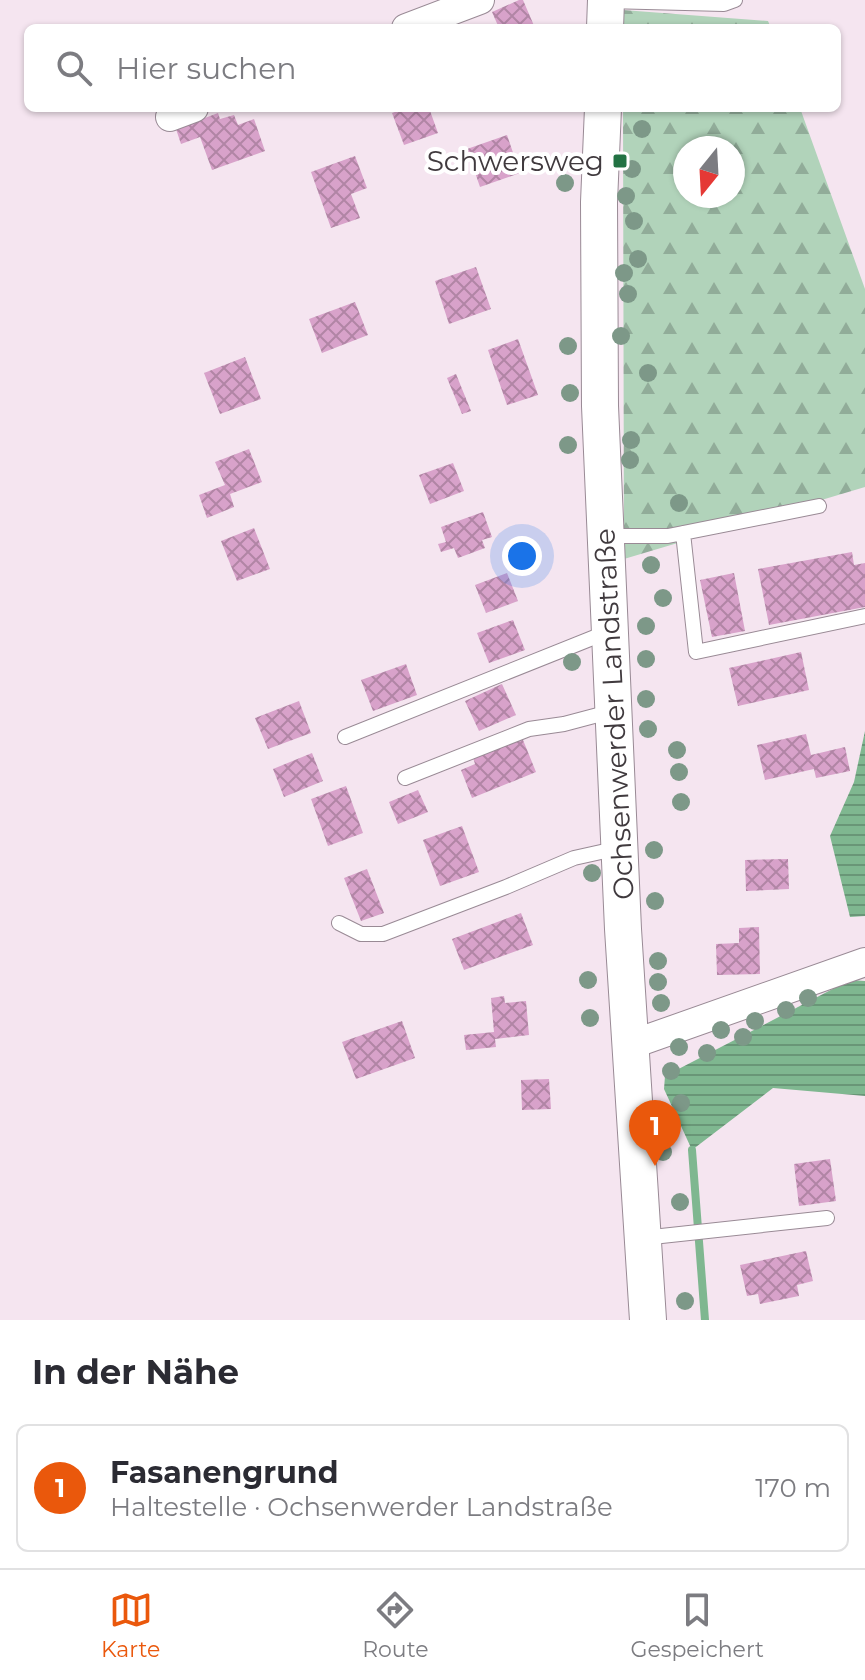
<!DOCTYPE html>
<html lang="de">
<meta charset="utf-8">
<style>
:root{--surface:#fff;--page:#f2f2f3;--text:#2b2b33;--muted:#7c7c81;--line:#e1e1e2;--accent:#ea580c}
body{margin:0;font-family:Montserrat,sans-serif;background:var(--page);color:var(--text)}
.compass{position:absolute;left:673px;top:136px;width:72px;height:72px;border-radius:50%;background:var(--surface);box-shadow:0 2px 6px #0004;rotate:198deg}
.you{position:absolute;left:522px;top:556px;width:28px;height:28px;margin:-20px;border:6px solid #fff;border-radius:50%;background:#1a73e8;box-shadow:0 0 0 12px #1a73e833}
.badge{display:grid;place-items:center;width:52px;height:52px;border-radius:50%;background:var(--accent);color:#fff;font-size:26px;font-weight:700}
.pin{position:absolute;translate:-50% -66px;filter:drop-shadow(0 2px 4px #0008)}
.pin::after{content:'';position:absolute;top:42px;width:28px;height:24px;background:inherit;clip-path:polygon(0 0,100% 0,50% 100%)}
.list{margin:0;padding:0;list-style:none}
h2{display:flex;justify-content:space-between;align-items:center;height:104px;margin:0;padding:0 32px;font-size:34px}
h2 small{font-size:26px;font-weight:400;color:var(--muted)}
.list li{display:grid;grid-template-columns:52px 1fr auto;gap:24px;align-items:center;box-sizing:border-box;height:128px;margin:0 16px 16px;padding:0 16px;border:2px solid var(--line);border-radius:12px}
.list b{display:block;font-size:30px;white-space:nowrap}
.list p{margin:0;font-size:26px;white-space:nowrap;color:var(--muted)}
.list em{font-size:26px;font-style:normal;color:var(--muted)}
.icon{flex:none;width:44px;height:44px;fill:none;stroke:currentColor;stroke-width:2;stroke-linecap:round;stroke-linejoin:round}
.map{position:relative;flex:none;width:865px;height:1320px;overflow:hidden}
.search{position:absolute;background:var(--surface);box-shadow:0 2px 6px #0004;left:24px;right:24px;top:24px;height:88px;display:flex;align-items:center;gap:20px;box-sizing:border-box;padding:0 28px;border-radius:12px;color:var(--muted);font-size:30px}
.sheet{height:248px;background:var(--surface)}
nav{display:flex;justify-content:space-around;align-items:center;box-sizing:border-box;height:112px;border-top:2px solid var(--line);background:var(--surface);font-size:22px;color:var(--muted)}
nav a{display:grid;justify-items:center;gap:4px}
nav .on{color:var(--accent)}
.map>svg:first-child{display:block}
.forest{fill:url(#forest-firs);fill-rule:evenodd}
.water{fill:url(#water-rules)}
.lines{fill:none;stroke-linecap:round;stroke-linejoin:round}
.stream{stroke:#7fb790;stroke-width:8}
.building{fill:url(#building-cross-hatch)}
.service-casing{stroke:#998a95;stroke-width:16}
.minor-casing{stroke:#998a95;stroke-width:30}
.tertiary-casing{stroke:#998a95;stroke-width:38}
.service{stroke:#fff;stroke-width:14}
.minor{stroke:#fff;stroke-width:28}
.tertiary{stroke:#fff;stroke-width:36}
.tree{fill:#7d9888}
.poi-dot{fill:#227243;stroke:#fff;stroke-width:3}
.labels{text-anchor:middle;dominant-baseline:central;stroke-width:8;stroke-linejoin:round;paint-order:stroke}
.poi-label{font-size:28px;fill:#403a3e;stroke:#fff;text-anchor:end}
.street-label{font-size:28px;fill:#403a3e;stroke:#fff}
</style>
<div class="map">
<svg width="865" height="1320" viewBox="0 0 865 1320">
<defs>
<pattern id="forest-firs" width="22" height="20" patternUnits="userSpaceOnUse" patternTransform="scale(2)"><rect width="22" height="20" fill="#b1d3ba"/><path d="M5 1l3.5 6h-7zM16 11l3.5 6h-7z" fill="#91ac99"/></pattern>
<pattern id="water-rules" width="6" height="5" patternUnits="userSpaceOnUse" patternTransform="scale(2)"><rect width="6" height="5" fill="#7fb790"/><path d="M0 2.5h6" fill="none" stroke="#699677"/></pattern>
<pattern id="building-cross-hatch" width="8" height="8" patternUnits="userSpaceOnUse" patternTransform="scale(2)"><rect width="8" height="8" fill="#d8a2ca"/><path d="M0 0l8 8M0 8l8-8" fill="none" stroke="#b185a5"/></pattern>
</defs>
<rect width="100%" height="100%" fill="#f5e5f0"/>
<path class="forest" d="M 623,10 L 768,21 L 771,28 L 623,28 Z
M 623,108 L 800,108 L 865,289 L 865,487 L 624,559 ZM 685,148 L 733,148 L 733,196 L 685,196 Z"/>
<path class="water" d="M 865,731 L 865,916 L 850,917 L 830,836 L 854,782 Z
M 850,980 L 865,981 L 865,1096 L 773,1088 L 692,1150 L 664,1089 L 665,1076 Z"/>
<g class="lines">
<path class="stream" d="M 692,1150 L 705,1320"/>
</g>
<path class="building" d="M 519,0 L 523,0 L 535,28 L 499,28 L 492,12 Z
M 406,108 L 429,108 L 438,133 L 404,145 L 392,113 Z
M 218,113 L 220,119 L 234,115 L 238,125 L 254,119 L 265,151 L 212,170 L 200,137 L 181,144 L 176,129 Z
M 507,135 L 520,173 L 480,187 L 467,149 Z
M 355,156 L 367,188 L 351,194 L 360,218 L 331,228 L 311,172 Z
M 476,267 L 491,309 L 449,324 L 435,281 Z
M 355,302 L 368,335 L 322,353 L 309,319 Z
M 518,339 L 538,395 L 507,405 L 488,350 Z
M 245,357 L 261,399 L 220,414 L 204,373 Z
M 456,374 L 471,411 L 462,414 L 447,378 Z
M 249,449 L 262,482 L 230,494 L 234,507 L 207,518 L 199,495 L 225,485 L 215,462 Z
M 453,463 L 464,491 L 430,504 L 419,475 Z
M 483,512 L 492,537 L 482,540 L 485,548 L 458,558 L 454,548 L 441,552 L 438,544 L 446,542 L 441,527 Z
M 254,528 L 270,569 L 237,581 L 221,541 Z
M 852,552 L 854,565 L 865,563 L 865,607 L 769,625 L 758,569 Z
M 507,573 L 518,601 L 486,613 L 475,585 Z
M 734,573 L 745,631 L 712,637 L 700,580 Z
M 513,620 L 525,650 L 489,663 L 477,633 Z
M 801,652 L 809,690 L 738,706 L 729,668 Z
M 406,664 L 417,695 L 373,711 L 361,680 Z
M 502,684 L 516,715 L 479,731 L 465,701 Z
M 299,701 L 311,733 L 268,749 L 255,718 Z
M 806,734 L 811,755 L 845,747 L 850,771 L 816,778 L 814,769 L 765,780 L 757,745 Z
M 521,735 L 536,772 L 472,798 L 461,770 L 475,764 L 472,754 Z
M 312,753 L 323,781 L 284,797 L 273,769 Z
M 346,786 L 363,833 L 328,846 L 311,799 Z
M 418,790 L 428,812 L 398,824 L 389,802 Z
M 462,826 L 479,872 L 440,886 L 423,840 Z
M 788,859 L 789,889 L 746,891 L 745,860 Z
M 367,869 L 384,913 L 361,921 L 344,878 Z
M 521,913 L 533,945 L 464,970 L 452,939 Z
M 759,927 L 760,974 L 717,975 L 716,944 L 739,943 L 739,928 Z
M 504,996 L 505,1003 L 526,1001 L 529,1035 L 495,1039 L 496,1047 L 466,1050 L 464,1035 L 494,1032 L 491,998 Z
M 402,1021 L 415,1058 L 356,1079 L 342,1042 Z
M 549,1079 L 551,1109 L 522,1110 L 521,1080 Z
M 830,1159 L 836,1201 L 799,1206 L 794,1164 Z
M 806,1251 L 813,1281 L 797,1285 L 799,1296 L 760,1304 L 758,1294 L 747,1296 L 740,1265 Z"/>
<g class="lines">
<g class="service-casing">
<path id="service" d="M 607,1 L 724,4 L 735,0
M 683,533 L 696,652 L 865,616
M 606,536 L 668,536 L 819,506
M 345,737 L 610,631
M 405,778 L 529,729 L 564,724 L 613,711
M 339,923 L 361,934 L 383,934 L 506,887 L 574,858 L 619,848
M 643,1238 L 827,1218"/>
</g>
<g class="minor-casing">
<path id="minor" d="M 406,28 L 480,0
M 170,117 L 194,108
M 630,1045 L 865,962"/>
</g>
<g class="tertiary-casing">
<path id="tertiary" d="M 605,28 L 606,0
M 603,108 L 599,202 L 600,406 L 623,929 L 648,1320"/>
</g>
<use href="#service" class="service"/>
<use href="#minor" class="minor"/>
<use href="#tertiary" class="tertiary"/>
</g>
<g class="tree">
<circle cx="642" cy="129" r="9"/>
<circle cx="632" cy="169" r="9"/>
<circle cx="565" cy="183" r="9"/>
<circle cx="626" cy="196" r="9"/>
<circle cx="634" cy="221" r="9"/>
<circle cx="638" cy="259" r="9"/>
<circle cx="624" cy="273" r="9"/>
<circle cx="628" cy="294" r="9"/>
<circle cx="621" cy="336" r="9"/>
<circle cx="568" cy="346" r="9"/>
<circle cx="648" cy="373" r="9"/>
<circle cx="570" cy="393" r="9"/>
<circle cx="631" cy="440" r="9"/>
<circle cx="568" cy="445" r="9"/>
<circle cx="630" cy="460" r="9"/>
<circle cx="679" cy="503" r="9"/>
<circle cx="651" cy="565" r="9"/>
<circle cx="663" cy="598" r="9"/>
<circle cx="646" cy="626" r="9"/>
<circle cx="646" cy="659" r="9"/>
<circle cx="572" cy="662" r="9"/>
<circle cx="646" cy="699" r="9"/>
<circle cx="648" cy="729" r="9"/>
<circle cx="677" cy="750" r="9"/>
<circle cx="679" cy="772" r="9"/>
<circle cx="681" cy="802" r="9"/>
<circle cx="654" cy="850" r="9"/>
<circle cx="592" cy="873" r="9"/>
<circle cx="655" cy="901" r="9"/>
<circle cx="658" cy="961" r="9"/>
<circle cx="588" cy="980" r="9"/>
<circle cx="658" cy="982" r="9"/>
<circle cx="808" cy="998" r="9"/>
<circle cx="661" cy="1003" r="9"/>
<circle cx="786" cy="1010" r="9"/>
<circle cx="590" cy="1018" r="9"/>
<circle cx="755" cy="1021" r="9"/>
<circle cx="721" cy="1030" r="9"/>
<circle cx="743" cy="1037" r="9"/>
<circle cx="679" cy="1047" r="9"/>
<circle cx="707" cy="1053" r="9"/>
<circle cx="671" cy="1071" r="9"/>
<circle cx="681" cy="1103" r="9"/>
<circle cx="659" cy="1110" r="9"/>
<circle cx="663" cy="1152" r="9"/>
<circle cx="680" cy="1202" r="9"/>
<circle cx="685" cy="1301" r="9"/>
</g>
<rect class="poi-dot" x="612" y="153" width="16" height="16" rx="4"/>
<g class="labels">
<g class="poi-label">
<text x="604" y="161">Schwersweg</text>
</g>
<g class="street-label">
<text transform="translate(614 714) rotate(-93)">Ochsenwerder Landstraße</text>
</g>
</g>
</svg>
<svg class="compass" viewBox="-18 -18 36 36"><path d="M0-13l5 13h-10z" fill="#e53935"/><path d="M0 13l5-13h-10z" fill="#7c7c81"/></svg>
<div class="you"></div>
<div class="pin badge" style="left:655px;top:1166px">1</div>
<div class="search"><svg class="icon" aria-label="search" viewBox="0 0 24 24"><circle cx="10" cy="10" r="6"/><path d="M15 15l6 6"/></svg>Hier suchen</div>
</div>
<section class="sheet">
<h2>In der Nähe<small></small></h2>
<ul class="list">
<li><span class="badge">1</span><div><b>Fasanengrund</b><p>Haltestelle · Ochsenwerder Landstraße</p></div><em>170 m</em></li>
</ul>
</section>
<nav>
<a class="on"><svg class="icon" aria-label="map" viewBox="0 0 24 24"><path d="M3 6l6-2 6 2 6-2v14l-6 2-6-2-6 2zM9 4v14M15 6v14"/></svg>Karte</a>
<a><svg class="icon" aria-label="directions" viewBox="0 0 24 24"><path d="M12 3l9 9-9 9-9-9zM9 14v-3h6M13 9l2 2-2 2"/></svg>Route</a>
<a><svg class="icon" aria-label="saved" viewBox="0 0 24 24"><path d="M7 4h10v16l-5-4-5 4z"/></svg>Gespeichert</a>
</nav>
